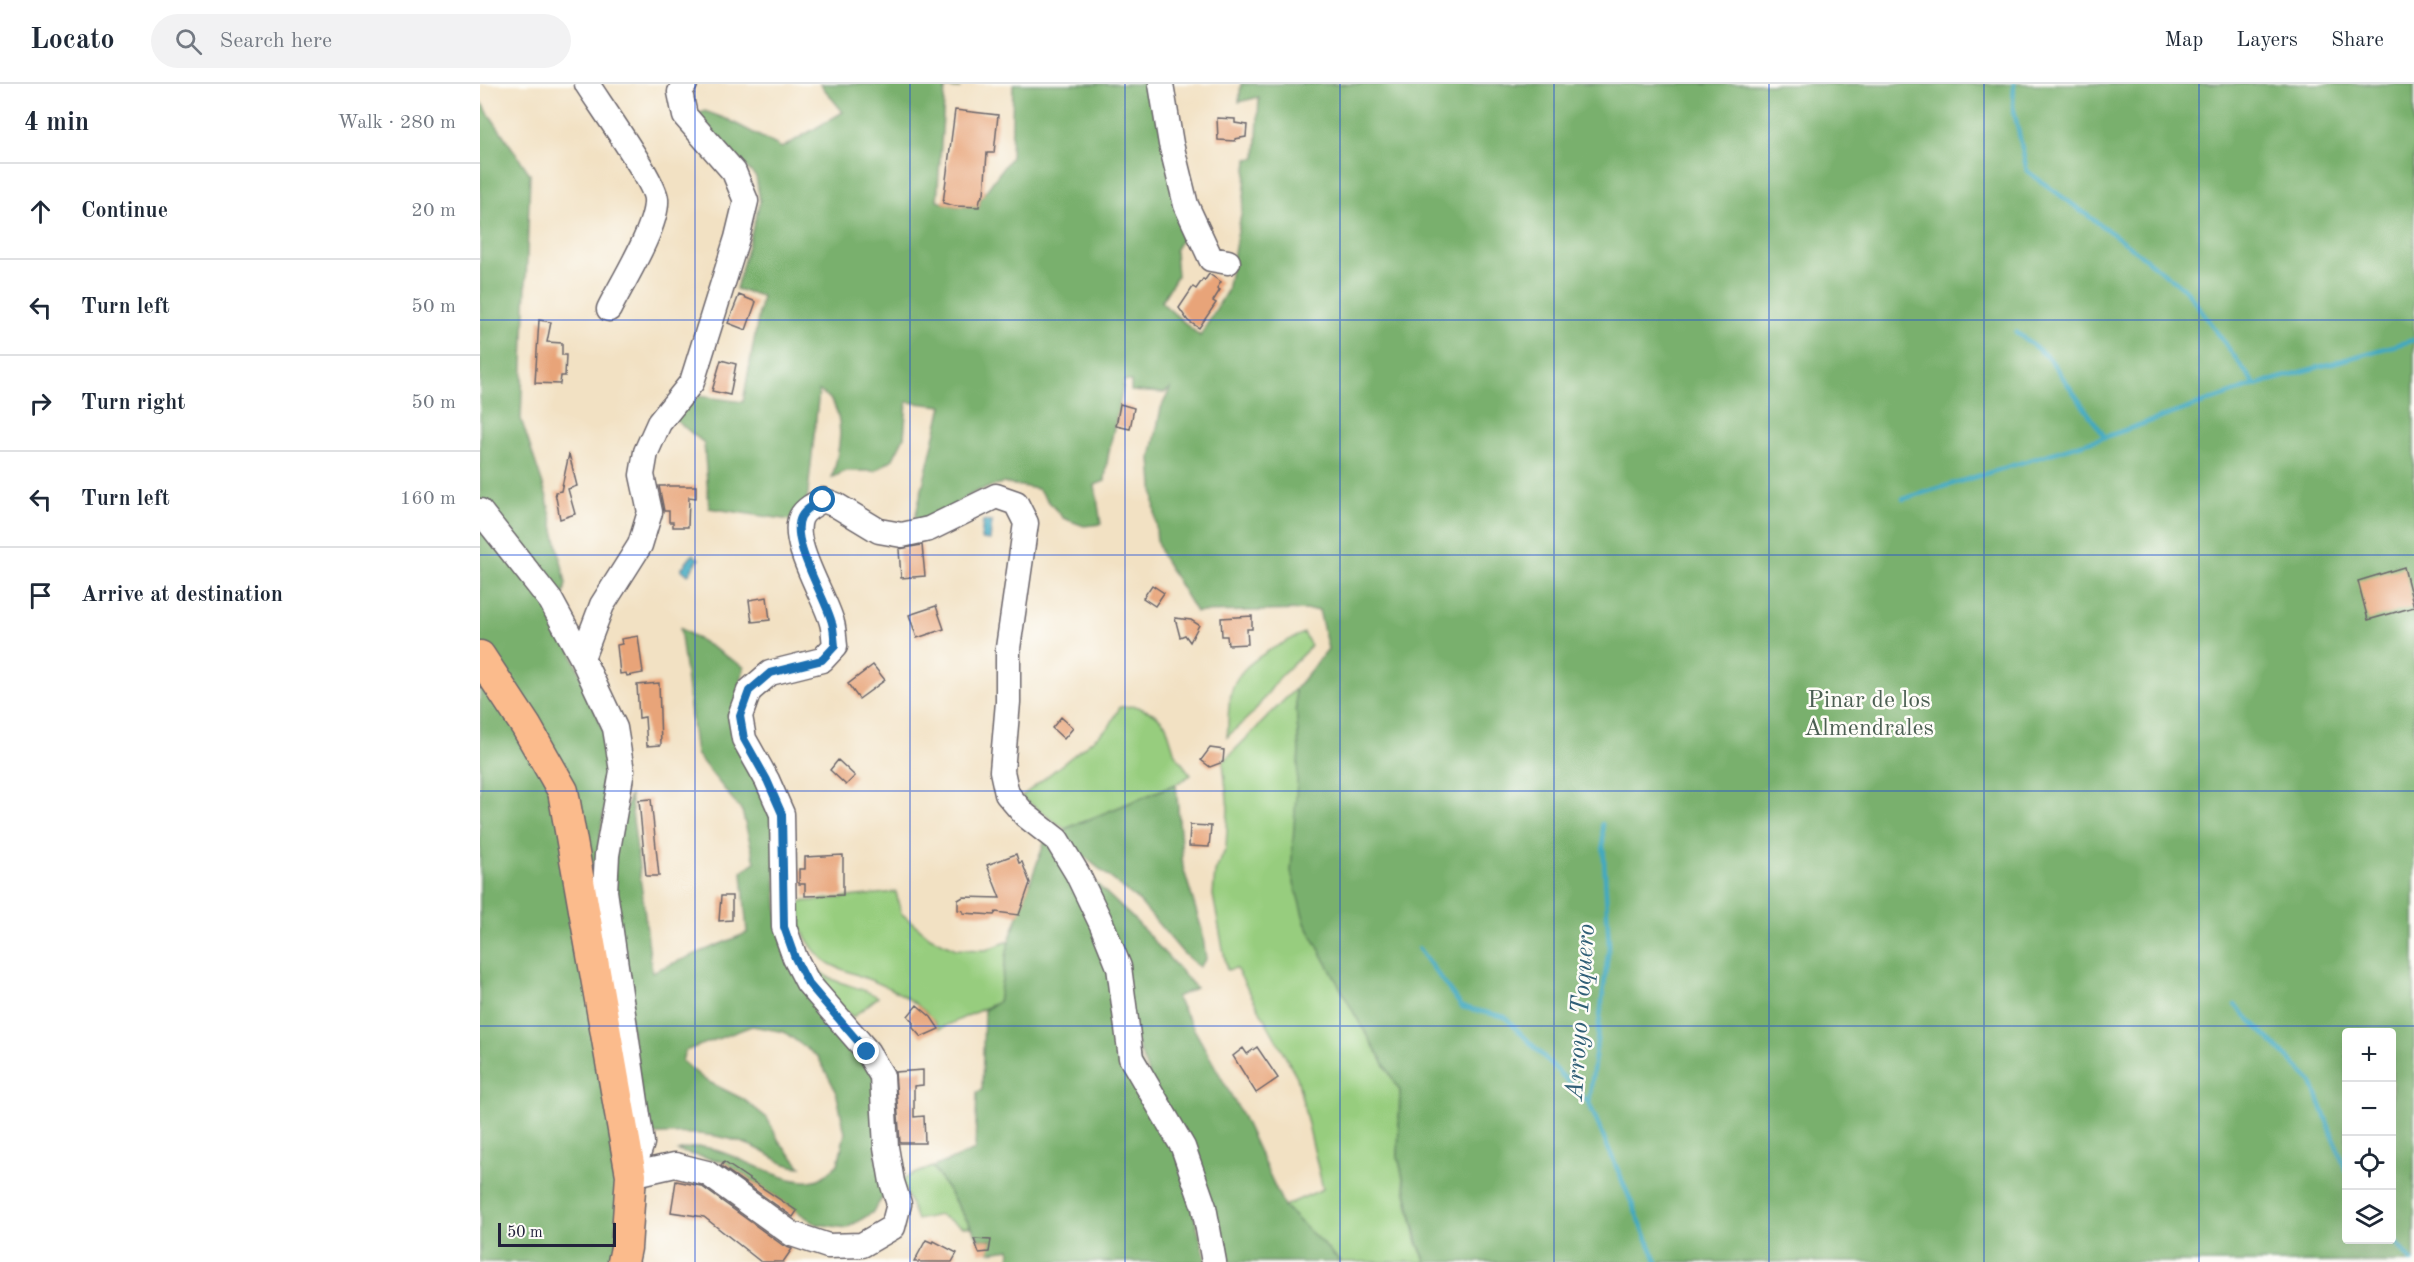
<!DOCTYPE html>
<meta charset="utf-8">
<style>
:root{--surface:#fff;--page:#f2f2f3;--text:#1f2937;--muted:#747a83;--line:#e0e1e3}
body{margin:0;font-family:"Old Standard TT",serif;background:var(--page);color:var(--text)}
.controls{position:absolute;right:18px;bottom:18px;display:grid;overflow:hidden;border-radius:6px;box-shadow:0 6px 24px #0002}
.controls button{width:54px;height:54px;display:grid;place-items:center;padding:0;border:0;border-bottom:2px solid var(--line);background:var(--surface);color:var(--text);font:30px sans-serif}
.scale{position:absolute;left:18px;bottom:15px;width:118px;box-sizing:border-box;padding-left:6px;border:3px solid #22223b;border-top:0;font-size:16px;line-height:21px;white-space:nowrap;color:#22223b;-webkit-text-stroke:4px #fdfcf7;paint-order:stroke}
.stop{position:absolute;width:18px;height:18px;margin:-14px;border:4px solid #1f6fb2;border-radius:50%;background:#fff}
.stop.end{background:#1f6fb2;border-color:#fff;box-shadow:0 2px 6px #0008}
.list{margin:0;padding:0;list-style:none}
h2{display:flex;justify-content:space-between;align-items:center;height:78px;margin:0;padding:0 24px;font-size:26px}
h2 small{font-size:20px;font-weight:400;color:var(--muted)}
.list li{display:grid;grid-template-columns:39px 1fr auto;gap:18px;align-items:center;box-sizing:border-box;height:96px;padding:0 24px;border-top:2px solid var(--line)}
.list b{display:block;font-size:22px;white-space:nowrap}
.list em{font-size:20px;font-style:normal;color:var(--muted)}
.icon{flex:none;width:33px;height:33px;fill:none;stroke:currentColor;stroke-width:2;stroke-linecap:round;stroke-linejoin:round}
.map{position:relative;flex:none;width:1934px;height:1178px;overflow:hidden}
header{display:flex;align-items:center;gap:36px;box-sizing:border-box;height:84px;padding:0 30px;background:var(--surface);border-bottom:2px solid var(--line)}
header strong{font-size:28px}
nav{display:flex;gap:33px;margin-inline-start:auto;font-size:21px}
.search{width:420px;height:54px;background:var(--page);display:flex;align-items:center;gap:15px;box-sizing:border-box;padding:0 21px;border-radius:33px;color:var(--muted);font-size:22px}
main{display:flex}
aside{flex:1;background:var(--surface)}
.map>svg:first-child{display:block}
.green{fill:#97cd7e;stroke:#5c785c;stroke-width:1.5}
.forest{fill:#79b06d;stroke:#4e6954;stroke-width:1.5;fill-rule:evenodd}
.water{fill:#41a9c1;stroke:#32667e;stroke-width:1.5}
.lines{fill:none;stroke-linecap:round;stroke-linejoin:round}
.stream{stroke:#41a9c1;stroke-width:4.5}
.building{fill:#e8a479}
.minor-casing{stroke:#6b656b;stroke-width:27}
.major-casing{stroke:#6b656b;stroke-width:33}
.minor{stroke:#fff;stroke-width:24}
.major{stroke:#fbbb8c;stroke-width:30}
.route{stroke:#1f6fb2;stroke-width:8}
.grid{fill:none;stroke:#1d4ed8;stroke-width:1.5;stroke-opacity:0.55}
.labels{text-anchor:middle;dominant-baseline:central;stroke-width:5;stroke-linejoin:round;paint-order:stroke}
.park-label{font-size:24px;fill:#4b5e52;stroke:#fdfcf7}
.water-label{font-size:26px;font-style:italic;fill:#305f77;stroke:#fdfcf7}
</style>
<header>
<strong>Locato</strong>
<div class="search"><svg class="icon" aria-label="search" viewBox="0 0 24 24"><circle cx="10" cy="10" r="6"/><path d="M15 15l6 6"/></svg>Search here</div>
<nav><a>Map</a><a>Layers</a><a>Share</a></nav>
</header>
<main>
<aside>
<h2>4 min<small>Walk · 280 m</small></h2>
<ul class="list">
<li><svg class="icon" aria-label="ahead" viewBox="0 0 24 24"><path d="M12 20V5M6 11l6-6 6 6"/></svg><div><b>Continue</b></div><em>20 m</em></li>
<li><svg class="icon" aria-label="left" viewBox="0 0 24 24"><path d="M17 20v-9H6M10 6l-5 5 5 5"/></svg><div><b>Turn left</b></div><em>50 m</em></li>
<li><svg class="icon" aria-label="right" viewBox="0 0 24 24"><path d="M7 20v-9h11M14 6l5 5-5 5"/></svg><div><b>Turn right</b></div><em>50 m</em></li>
<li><svg class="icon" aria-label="left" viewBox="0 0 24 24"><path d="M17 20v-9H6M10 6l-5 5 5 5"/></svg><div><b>Turn left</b></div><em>160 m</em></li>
<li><svg class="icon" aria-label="arrive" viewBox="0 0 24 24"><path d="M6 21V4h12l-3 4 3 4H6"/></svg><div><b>Arrive at destination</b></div></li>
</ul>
</aside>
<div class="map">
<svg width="1934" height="1178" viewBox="0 0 1934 1178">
<rect width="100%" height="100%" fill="#fdfcf7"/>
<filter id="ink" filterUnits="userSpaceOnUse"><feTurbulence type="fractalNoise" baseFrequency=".0167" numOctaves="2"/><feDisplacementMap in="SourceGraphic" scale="12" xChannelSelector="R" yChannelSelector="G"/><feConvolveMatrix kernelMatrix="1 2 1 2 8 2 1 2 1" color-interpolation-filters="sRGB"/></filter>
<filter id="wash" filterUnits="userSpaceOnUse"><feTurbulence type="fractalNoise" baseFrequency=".008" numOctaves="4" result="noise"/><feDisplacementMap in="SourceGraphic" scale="24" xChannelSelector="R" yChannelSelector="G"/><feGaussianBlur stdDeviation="1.35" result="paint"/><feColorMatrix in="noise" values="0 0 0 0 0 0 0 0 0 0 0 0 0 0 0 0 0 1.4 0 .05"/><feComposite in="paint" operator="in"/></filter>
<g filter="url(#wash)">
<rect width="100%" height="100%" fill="#f2e1c3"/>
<path class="green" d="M 824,549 L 831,562 L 799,594 L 774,628 L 747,653 C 749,639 747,620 752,606 C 760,577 799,561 824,549 Z
M 815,605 L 819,666 L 815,746 L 825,839 L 874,929 L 920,1007 L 918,1072 L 937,1159 L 946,1178 L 861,1178 L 804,1122 L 843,1105 L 817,993 L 756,884 L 747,886 L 733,811 L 735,788 L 746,764 L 748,724 L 743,678 Z
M 655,622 L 675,630 L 686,641 L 695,670 L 711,691 L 696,700 L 585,745 L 541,713 L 629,643 L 640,623 Z
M 416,808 L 421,829 L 450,853 L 476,865 L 506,866 L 529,857 L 518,918 L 459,945 C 442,917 410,903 380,892 C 371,888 359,885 350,880 C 329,868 319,840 310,819 Z
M 320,864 C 329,876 339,890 354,896 C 369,902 383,904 398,913 L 373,933 L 352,915 Z
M 453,1083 L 491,1143 L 483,1143 L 459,1131 L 437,1136 L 421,1095 Z"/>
<path class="forest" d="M 340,0 L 479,0 L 480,5 L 465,4 L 457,117 L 475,122 L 499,123 L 500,115 L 531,73 L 533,0 L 673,0 L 707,146 L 695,167 L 697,192 L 681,218 L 720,252 L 747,207 L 764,114 L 767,75 L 776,74 L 779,13 L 759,18 L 761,0 L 1934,0 L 1934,1178 L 946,1178 L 938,1159 L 918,1072 L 920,1007 L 874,929 L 825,839 L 811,788 L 819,666 L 815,605 L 848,565 L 839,526 L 716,528 L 682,472 L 677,458 L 671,374 L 681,324 L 690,305 L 684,309 L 651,307 L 651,297 L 644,297 C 639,330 627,363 625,397 L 615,401 L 621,440 L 604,442 L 583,434 L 558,405 L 523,399 L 495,408 L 463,428 L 434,438 L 462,322 L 427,318 L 424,353 L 413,375 L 395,387 L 365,387 L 352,394 C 358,372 367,336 350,315 C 348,312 342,309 339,307 L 327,417 L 310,436 L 229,424 L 224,359 L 194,335 L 219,312 L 263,318 L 282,212 L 256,205 L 280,118 L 276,93 L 216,31 L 225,27 L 249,36 L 302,64 L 363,28 ZM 1866,948 L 1912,948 L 1912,1156 L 1866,1156 Z
M 0,17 L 50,90 L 41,335 L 66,410 L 86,499 L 79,538 L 125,650 L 132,674 L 119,760 L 156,1056 L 135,1178 L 0,1178 Z
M 200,544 L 264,583 L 252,642 L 291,715 L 298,831 L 394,993 L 398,1043 L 396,1076 L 404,1098 L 403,1113 L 392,1129 L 367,1144 L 336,1140 L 244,1078 L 197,1067 C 205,1065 216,1062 224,1063 C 256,1068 306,1104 335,1096 C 343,1095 352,1085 358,1080 L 365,1049 L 356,1007 L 338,973 L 304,948 L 272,942 L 205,967 L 202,977 L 225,996 L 263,1015 L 287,1034 L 299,1057 L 321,1083 C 302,1083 291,1070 274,1063 C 239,1048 204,1048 167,1051 L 133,823 L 134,760 L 150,711 L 172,888 L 267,849 L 262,788 L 275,778 L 262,727 L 216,670 Z
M 696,700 L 703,783 L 722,846 L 726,875 L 719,883 L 703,869 L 659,817 L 590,761 L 585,745 Z
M 566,754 L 621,858 L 697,1070 L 727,1178 L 529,1178 L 530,1165 L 509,1168 L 511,1156 L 499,1155 L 453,1083 L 495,1066 L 497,1008 L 502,1006 L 504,926 L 518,918 L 529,857 Z
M 605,789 L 654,835 L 716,904 L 696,913 L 760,1027 L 804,1122 L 861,1178 L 741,1178 L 657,970 Z"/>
<path class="water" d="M 503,437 L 512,438 L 510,456 L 501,455 Z
M 213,470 L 219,475 L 208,491 L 201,485 Z"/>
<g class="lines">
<path class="stream" d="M 1534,0 L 1533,22 L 1547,87 L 1652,164 L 1707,207 L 1775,301
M 1536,248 L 1569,274 L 1625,353
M 1423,415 L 1625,353 L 1775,301 L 1934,256
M 1122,740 L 1129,862 L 1109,1019 L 1177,1178
M 939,865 L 982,923 L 1025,933 L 1109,1019
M 1755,921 L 1832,998 L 1866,1087
M 1912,1154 L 1932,1178"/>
</g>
<g id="blocks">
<path class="building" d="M 475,26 L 518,31 L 514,69 L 507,69 L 504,110 L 500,115 L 499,123 L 475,122 L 463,119 Z
M 737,34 L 755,35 L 755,39 L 767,41 L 766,53 L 755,55 L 755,57 L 738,56 Z
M 729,190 L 741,198 L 737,204 L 740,206 L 733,217 L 736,219 L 719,244 L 708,237 L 699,224 L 713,203 L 716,205 L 723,195 L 725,196 Z
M 259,211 L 276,218 L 266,246 L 248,239 Z
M 59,236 L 71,238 L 67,258 L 82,259 L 82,271 L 86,271 L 85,292 L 81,292 L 80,300 L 55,299 Z
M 241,276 L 256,280 L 250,311 L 232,307 Z
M 640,320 L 654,324 L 650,345 L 636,342 Z
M 89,370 L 97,402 L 88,405 L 95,430 L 80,435 L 75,408 L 81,407 Z
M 179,402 L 216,402 L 216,414 L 209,413 L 208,443 L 193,443 L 193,438 L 189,438 L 189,427 L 184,427 Z
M 442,461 L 445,492 L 421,494 L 419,465 Z
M 1924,483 L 1934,523 L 1888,536 L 1878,497 Z
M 672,501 L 684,509 L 675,522 L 663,514 Z
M 287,513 L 290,536 L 272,538 L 269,516 Z
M 456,522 L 464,545 L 437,554 L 429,531 Z
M 772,532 L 772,545 L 767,545 L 768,560 L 748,561 L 747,552 L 742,552 L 741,534 Z
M 695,534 L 711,536 L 719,541 L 710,558 L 705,551 L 700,553 Z
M 158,552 L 163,589 L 147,592 L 146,589 L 140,590 L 137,561 L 142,560 L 141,555 Z
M 393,581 L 405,596 L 379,615 L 368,600 Z
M 179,599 L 181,661 L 167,662 L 165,633 L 159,634 L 157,601 Z
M 581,633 L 593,644 L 584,655 L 572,644 Z
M 730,664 L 744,666 L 743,678 L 730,683 L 721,676 Z
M 358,676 L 375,692 L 366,701 L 350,686 Z
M 171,715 L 179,792 L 166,792 L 159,716 Z
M 710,741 L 731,742 L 729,763 L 709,762 Z
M 536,770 L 539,779 L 542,778 L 550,799 L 539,831 L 516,828 L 514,831 L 483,829 L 483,827 L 478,826 L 478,816 L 483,813 L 520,814 L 507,781 Z
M 363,771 L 363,811 L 325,812 L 325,800 L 319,800 L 319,785 L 325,785 L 325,773 Z
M 241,812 L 252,812 L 252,836 L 239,837 Z
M 437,921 L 451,933 L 459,945 L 441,953 L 433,944 L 433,938 L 428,932 Z
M 777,963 L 798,994 L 776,1009 L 753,972 L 763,964 L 767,970 Z
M 443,986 L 443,1001 L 434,1002 L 434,1033 L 444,1032 L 445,1059 L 420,1059 L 415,988 Z
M 244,1078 L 317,1127 L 313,1133 L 241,1082 Z
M 196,1097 L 221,1102 L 304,1162 L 312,1165 L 303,1178 L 281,1178 L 224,1133 L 191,1128 Z
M 494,1155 L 511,1156 L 509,1168 L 499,1169 Z
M 446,1156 L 453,1159 L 454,1157 L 477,1169 L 472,1178 L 434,1178 Z"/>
</g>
</g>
<g filter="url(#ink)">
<use href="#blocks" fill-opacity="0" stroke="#6b656b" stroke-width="1.5"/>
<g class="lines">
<g class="minor-casing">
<path id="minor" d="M 107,0 C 119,19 175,98 176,115 C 178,142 142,199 129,225
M 681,0 L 691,60 L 706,121 L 731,175 L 748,178
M 0,427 L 71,517 L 102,574 L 135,644 L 142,687 L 127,771 L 125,807 L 162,1059 L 151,1091
M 102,574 L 122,521 L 160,461 L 170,428 L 162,391 L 166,368 L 179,339 L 212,298 L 257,154 L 266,117 L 254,88 L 205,32 L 200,8 L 205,0
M 151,1091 L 195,1081 L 227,1089 L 312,1150 L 348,1162 L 382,1161 L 413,1143 L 419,1120 L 412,1098 L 406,1063 L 402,992 L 387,967 L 328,899 L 315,874 L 304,843 L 302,730 L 287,696 L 264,655 L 260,632 L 269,607 L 290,589 L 342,576 L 355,562 C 354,555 354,546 352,539 C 346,514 309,458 321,433 C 325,425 335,420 343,416 L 356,421 L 399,447 L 422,451 L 449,445 L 516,412 L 536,419 L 546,439 L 528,564 L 528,618 L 522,687 L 527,710 L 545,731 L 577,756 L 597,789 L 622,841 L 639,883 L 651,974 L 703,1063 L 724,1123 L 734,1178"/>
</g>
<g class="major-casing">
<path id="major" d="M 0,572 L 46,642 L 83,707 L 151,1091 L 146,1164 L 143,1178"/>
</g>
<use href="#minor" class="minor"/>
<use href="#major" class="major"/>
</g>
</g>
<g class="lines" filter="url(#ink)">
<path class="route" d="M 343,416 C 335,420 325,425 321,433 C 309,457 346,514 352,539 C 354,546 354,555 355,562 L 342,576 L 290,589 L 269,607 L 260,632 L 264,655 L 287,696 L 302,730 L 304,843 L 315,874 L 328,899 L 387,968"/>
</g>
<path class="grid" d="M 215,0 L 215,1178M 430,0 L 430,1178M 645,0 L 645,1178M 860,0 L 860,1178M 1074,0 L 1074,1178M 1289,0 L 1289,1178M 1504,0 L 1504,1178M 1719,0 L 1719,1178M 0,236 L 1934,236M 0,471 L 1934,471M 0,707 L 1934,707M 0,942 L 1934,942"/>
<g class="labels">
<g class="park-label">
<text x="1389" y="617">Pinar de los<tspan x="1389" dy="28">Almendrales</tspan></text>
</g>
<g class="water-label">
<text transform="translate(1101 928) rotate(-86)">Arroyo Toquero</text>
</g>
</g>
</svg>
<div class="controls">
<button>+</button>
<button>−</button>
<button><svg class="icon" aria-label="locate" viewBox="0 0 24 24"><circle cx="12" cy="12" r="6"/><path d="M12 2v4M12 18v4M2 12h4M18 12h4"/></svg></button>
<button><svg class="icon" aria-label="layers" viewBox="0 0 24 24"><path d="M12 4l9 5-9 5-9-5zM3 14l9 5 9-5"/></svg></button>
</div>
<div class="scale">50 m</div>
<div class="stop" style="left:343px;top:416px"></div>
<div class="stop end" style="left:387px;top:968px"></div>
</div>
</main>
